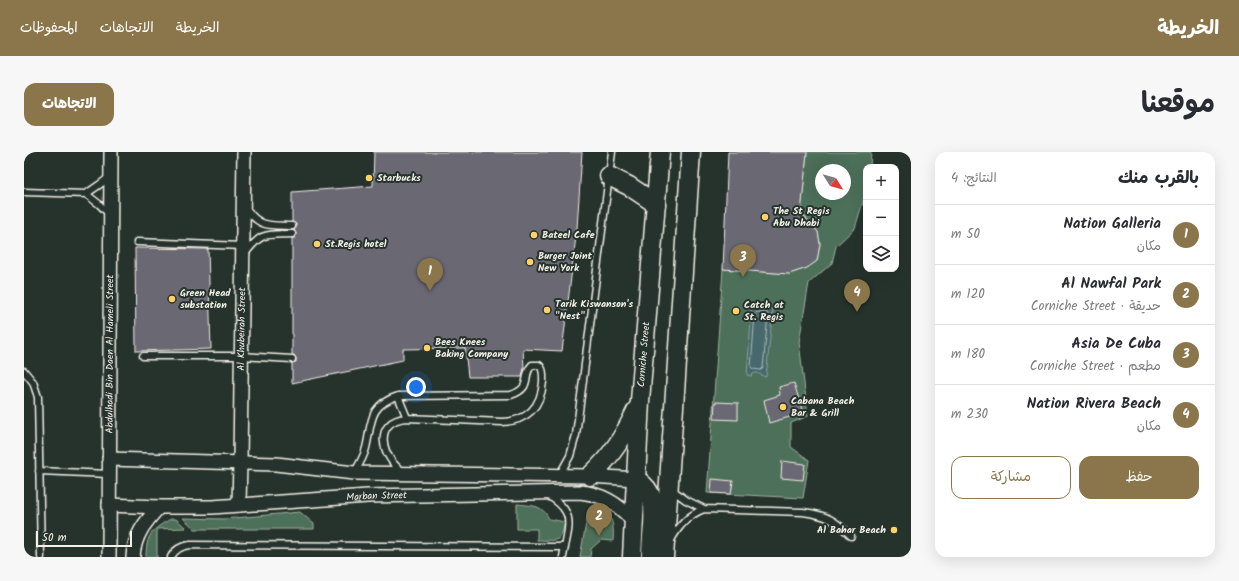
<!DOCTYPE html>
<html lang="ar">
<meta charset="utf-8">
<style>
:root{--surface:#fff;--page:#f7f7f7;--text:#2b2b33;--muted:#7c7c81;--line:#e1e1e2;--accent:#8a764a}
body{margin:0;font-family:Kalam,"Playpen Sans Arabic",sans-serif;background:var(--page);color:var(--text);direction:rtl}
.controls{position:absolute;right:12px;top:12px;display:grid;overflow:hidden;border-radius:8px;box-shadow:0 4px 16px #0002}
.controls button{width:36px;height:36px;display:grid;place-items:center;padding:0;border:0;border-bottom:1px solid var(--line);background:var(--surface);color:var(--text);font:20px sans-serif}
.compass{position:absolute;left:791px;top:12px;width:36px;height:36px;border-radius:50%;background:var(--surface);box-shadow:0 4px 16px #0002;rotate:127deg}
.scale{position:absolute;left:12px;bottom:10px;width:96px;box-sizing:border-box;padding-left:4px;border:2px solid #f4f1e8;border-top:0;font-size:11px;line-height:14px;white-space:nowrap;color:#f4f1e8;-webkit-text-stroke:3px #26332d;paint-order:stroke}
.you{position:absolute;left:392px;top:235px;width:14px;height:14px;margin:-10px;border:3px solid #fff;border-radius:50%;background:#1a73e8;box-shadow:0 0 0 6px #1a73e833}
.badge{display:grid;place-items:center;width:26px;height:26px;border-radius:50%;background:var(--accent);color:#fff;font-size:13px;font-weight:700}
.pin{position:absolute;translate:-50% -33px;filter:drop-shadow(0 1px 2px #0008)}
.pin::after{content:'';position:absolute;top:21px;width:14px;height:12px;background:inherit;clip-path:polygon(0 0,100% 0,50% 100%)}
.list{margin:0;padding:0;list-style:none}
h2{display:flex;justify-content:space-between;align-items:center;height:52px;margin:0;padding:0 16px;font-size:17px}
h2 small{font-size:13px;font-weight:400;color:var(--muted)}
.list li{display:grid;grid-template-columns:26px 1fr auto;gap:12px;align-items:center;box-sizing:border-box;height:60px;padding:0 16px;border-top:1px solid var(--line)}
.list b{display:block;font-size:15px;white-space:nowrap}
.list p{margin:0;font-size:13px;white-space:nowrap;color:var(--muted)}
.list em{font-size:13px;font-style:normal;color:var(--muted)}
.actions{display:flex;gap:8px;padding:12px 16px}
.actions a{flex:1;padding:9px 0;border:1px solid var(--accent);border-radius:12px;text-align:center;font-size:14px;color:var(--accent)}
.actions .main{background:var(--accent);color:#fff}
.icon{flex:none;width:22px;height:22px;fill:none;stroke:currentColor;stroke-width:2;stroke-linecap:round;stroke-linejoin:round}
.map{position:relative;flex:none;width:887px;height:405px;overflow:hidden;direction:ltr;border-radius:12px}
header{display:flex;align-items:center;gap:24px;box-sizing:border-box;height:56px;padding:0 20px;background:var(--accent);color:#fff}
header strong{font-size:19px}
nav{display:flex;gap:22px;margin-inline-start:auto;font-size:14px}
.intro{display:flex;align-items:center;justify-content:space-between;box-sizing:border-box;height:96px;padding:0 24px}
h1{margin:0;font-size:28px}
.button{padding:10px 18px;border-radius:12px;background:var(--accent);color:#fff;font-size:14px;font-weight:700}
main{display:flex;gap:24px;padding:0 24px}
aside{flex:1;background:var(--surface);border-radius:12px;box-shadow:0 4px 16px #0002}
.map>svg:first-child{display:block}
.green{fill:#4e705a;stroke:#a1b0a1;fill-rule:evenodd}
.water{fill:#47696d;stroke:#8c9f9e}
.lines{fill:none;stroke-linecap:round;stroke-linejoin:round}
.shore{stroke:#afbbb7;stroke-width:1}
.building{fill:#6a6773;stroke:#f4f1e8}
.service-casing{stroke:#f4f1e8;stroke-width:9}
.minor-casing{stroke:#f4f1e8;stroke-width:16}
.secondary-casing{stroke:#f4f1e8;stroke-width:21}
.service{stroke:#26332d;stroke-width:6}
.minor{stroke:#26332d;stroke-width:13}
.secondary{stroke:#26332d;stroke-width:18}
.poi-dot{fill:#ffd166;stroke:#26332d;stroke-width:1.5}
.labels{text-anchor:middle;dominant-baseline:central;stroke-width:4;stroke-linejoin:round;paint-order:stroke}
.poi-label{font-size:10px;font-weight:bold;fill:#f4f1e8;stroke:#26332d;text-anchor:start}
.street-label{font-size:10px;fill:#f4f1e8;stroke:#26332d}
</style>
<header>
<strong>الخريطة</strong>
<nav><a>الخريطة</a><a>الاتجاهات</a><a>المحفوظات</a></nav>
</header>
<div class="intro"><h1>موقعنا</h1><a class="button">الاتجاهات</a></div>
<main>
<aside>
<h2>بالقرب منك<small>النتائج: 4</small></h2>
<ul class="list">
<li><span class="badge">1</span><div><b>Nation Galleria</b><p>مكان</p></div><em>50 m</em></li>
<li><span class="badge">2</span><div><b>Al Nawfal Park</b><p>حديقة · Corniche Street</p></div><em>120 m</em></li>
<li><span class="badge">3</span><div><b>Asia De Cuba</b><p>مطعم · Corniche Street</p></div><em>180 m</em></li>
<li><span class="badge">4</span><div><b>Nation Rivera Beach</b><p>مكان</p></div><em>230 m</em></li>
</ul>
<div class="actions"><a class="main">حفظ</a><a>مشاركة</a></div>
</aside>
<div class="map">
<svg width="887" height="405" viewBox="0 0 887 405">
<rect width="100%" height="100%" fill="#26332d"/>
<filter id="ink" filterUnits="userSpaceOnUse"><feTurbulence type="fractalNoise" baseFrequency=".025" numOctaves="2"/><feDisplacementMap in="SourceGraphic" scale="8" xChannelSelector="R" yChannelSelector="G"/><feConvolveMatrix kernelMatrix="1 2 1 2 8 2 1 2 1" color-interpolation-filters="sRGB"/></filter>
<g filter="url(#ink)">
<path class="green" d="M 783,0 L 847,0 L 846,15 L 842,15 L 842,40 L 831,76 L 812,94 L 808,111 L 785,131 L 775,190 L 784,264 L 767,271 L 767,295 L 785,308 L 779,346 L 683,341 L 699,117 L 765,122 L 783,116 L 793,109 L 796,92 L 794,80 L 777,61 ZM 797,18 L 821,18 L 821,42 L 797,42 Z
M 493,352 C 508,354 518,352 525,367 L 541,370 C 536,392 534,388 513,388 L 513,377 L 493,377 Z
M 572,359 C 590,359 590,376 589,389 L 577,388 L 567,397 L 566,405 L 556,405 L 563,366 L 568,361 Z
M 276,360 L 290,372 L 290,377 L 171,377 L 159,366 L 200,367 Z
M 147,367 L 152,367 L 162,376 L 133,377 L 133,405 L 122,405 C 122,383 128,377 147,367 Z"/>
<path class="water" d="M 728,155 L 749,157 L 742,225 C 736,224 733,217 727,224 L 723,223 Z"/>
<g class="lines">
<path class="shore" d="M 733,160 L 743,161 L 744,162 L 739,216 L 737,218 L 729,217 L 727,215 L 731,162 Z"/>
</g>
<path class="building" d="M 350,0 L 558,0 L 553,76 L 538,199 L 499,197 L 500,216 L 498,225 L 444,225 L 441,196 L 379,197 L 379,208 L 268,231 L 268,211 L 272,210 L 272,207 L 271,204 L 268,202 L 268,86 L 271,86 L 272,82 L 270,78 L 272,76 L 272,72 L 268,70 L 268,40 L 349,34 Z
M 704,0 L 783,0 L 777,61 L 794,80 L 796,92 L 793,109 L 783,116 L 765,122 L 699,117 Z
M 111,96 L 184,97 L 187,197 L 112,199 Z
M 770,231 L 779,261 L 745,271 L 740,248 L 756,243 L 755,235 Z
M 691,250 L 714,251 L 714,268 L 690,267 Z
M 758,309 L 781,312 L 779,328 L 757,326 Z
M 688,327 L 709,329 L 707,342 L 687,341 Z"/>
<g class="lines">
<g class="service-casing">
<path id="service" d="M 0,40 L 62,42 L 75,33 L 87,24
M 62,42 L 75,52 L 85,62
M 222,57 C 237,76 245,73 268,74
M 113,90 L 219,94
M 221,102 C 238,79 242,83 268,82
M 119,204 L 218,204 L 268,207
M 0,219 L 9,230 L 14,245 L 17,405
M 374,244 L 383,266
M 15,319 L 85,322
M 330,321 C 335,313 340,305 342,296 C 348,271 344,253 374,244 L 487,243 C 510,235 497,224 508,213 L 515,213 C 520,217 519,224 519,230 C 517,255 503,269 478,270 L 383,266 C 348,268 357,307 380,320
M 536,322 L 546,304 L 552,283 L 588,0
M 647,337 L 662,348 L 680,357 L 779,360 C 803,363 811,368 827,384
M 523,343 C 554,360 544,376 539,405
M 647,388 C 655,374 664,363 680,357
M 147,405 C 151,397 157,394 166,393 L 541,395"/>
</g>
<g class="minor-casing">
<g id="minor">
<path d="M 85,307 L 252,312 L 330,321 L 566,324 L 612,327"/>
<path id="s1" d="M 85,353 L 135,355 L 188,355 L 344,344 L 556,340 C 579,342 596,352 610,371"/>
<path id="s2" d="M 215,353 L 216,310 L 220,0"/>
<path id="s3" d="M 85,405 L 87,0"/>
<path d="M 109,405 C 110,384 121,370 135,355"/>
</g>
</g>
<g class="secondary-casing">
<g id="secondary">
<path d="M 585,24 L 605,34 L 632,52"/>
<path d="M 566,324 C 588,304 600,284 613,257"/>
<path d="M 612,327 C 631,339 630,353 629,374 C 628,384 627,395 627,405"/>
<path id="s4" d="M 608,405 L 616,249 L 636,0"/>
<path d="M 640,405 L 667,0"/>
</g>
</g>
<use href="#service" class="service"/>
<use href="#minor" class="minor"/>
<use href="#secondary" class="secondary"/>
</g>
</g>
<g class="poi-dot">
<circle cx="345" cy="26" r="4"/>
<circle cx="741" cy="65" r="4"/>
<circle cx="510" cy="83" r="4"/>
<circle cx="293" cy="92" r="4"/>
<circle cx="506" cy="110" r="4"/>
<circle cx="148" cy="147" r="4"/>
<circle cx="523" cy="158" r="4"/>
<circle cx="712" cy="159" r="4"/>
<circle cx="403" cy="196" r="4"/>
<circle cx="759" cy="255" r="4"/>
<circle cx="870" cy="378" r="4"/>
</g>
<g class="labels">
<g class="poi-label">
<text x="353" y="26">Starbucks</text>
<text x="749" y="59">The St Regis<tspan x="749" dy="12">Abu Dhabi</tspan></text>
<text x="518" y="83">Bateel Cafe</text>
<text x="301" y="92">St.Regis hotel</text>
<text x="514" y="104">Burger Joint<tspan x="514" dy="12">New York</tspan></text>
<text x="156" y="141">Green Head<tspan x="156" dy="12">substation</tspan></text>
<text x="531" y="152">Tarik Kiswanson's<tspan x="531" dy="12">"Nest"</tspan></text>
<text x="720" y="153">Catch at<tspan x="720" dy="12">St. Regis</tspan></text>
<text x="411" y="190">Bees Knees<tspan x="411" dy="12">Baking Company</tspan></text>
<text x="767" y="249">Cabana Beach<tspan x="767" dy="12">Bar &amp; Grill</tspan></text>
<text x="862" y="378" text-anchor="end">Al Bahar Beach</text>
</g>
<g class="street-label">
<text stroke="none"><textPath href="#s2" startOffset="176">Al Khubeirah Street</textPath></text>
<text stroke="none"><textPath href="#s4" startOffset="203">Corniche Street</textPath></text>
<text stroke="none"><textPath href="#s3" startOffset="203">Abdulhadi Bin Daen Al Hameli Street</textPath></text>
<text stroke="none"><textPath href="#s1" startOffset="268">Marban Street</textPath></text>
</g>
</g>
</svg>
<div class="controls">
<button>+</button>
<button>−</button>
<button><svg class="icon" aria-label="layers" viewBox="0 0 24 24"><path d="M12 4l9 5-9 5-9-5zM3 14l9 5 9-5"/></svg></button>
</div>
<svg class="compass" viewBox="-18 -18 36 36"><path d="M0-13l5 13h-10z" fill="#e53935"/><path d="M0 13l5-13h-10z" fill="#7c7c81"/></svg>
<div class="scale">50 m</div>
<div class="you"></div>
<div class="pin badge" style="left:406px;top:139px">1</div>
<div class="pin badge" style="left:575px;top:384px">2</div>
<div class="pin badge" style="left:719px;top:125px">3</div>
<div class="pin badge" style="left:833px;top:160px">4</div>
</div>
</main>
